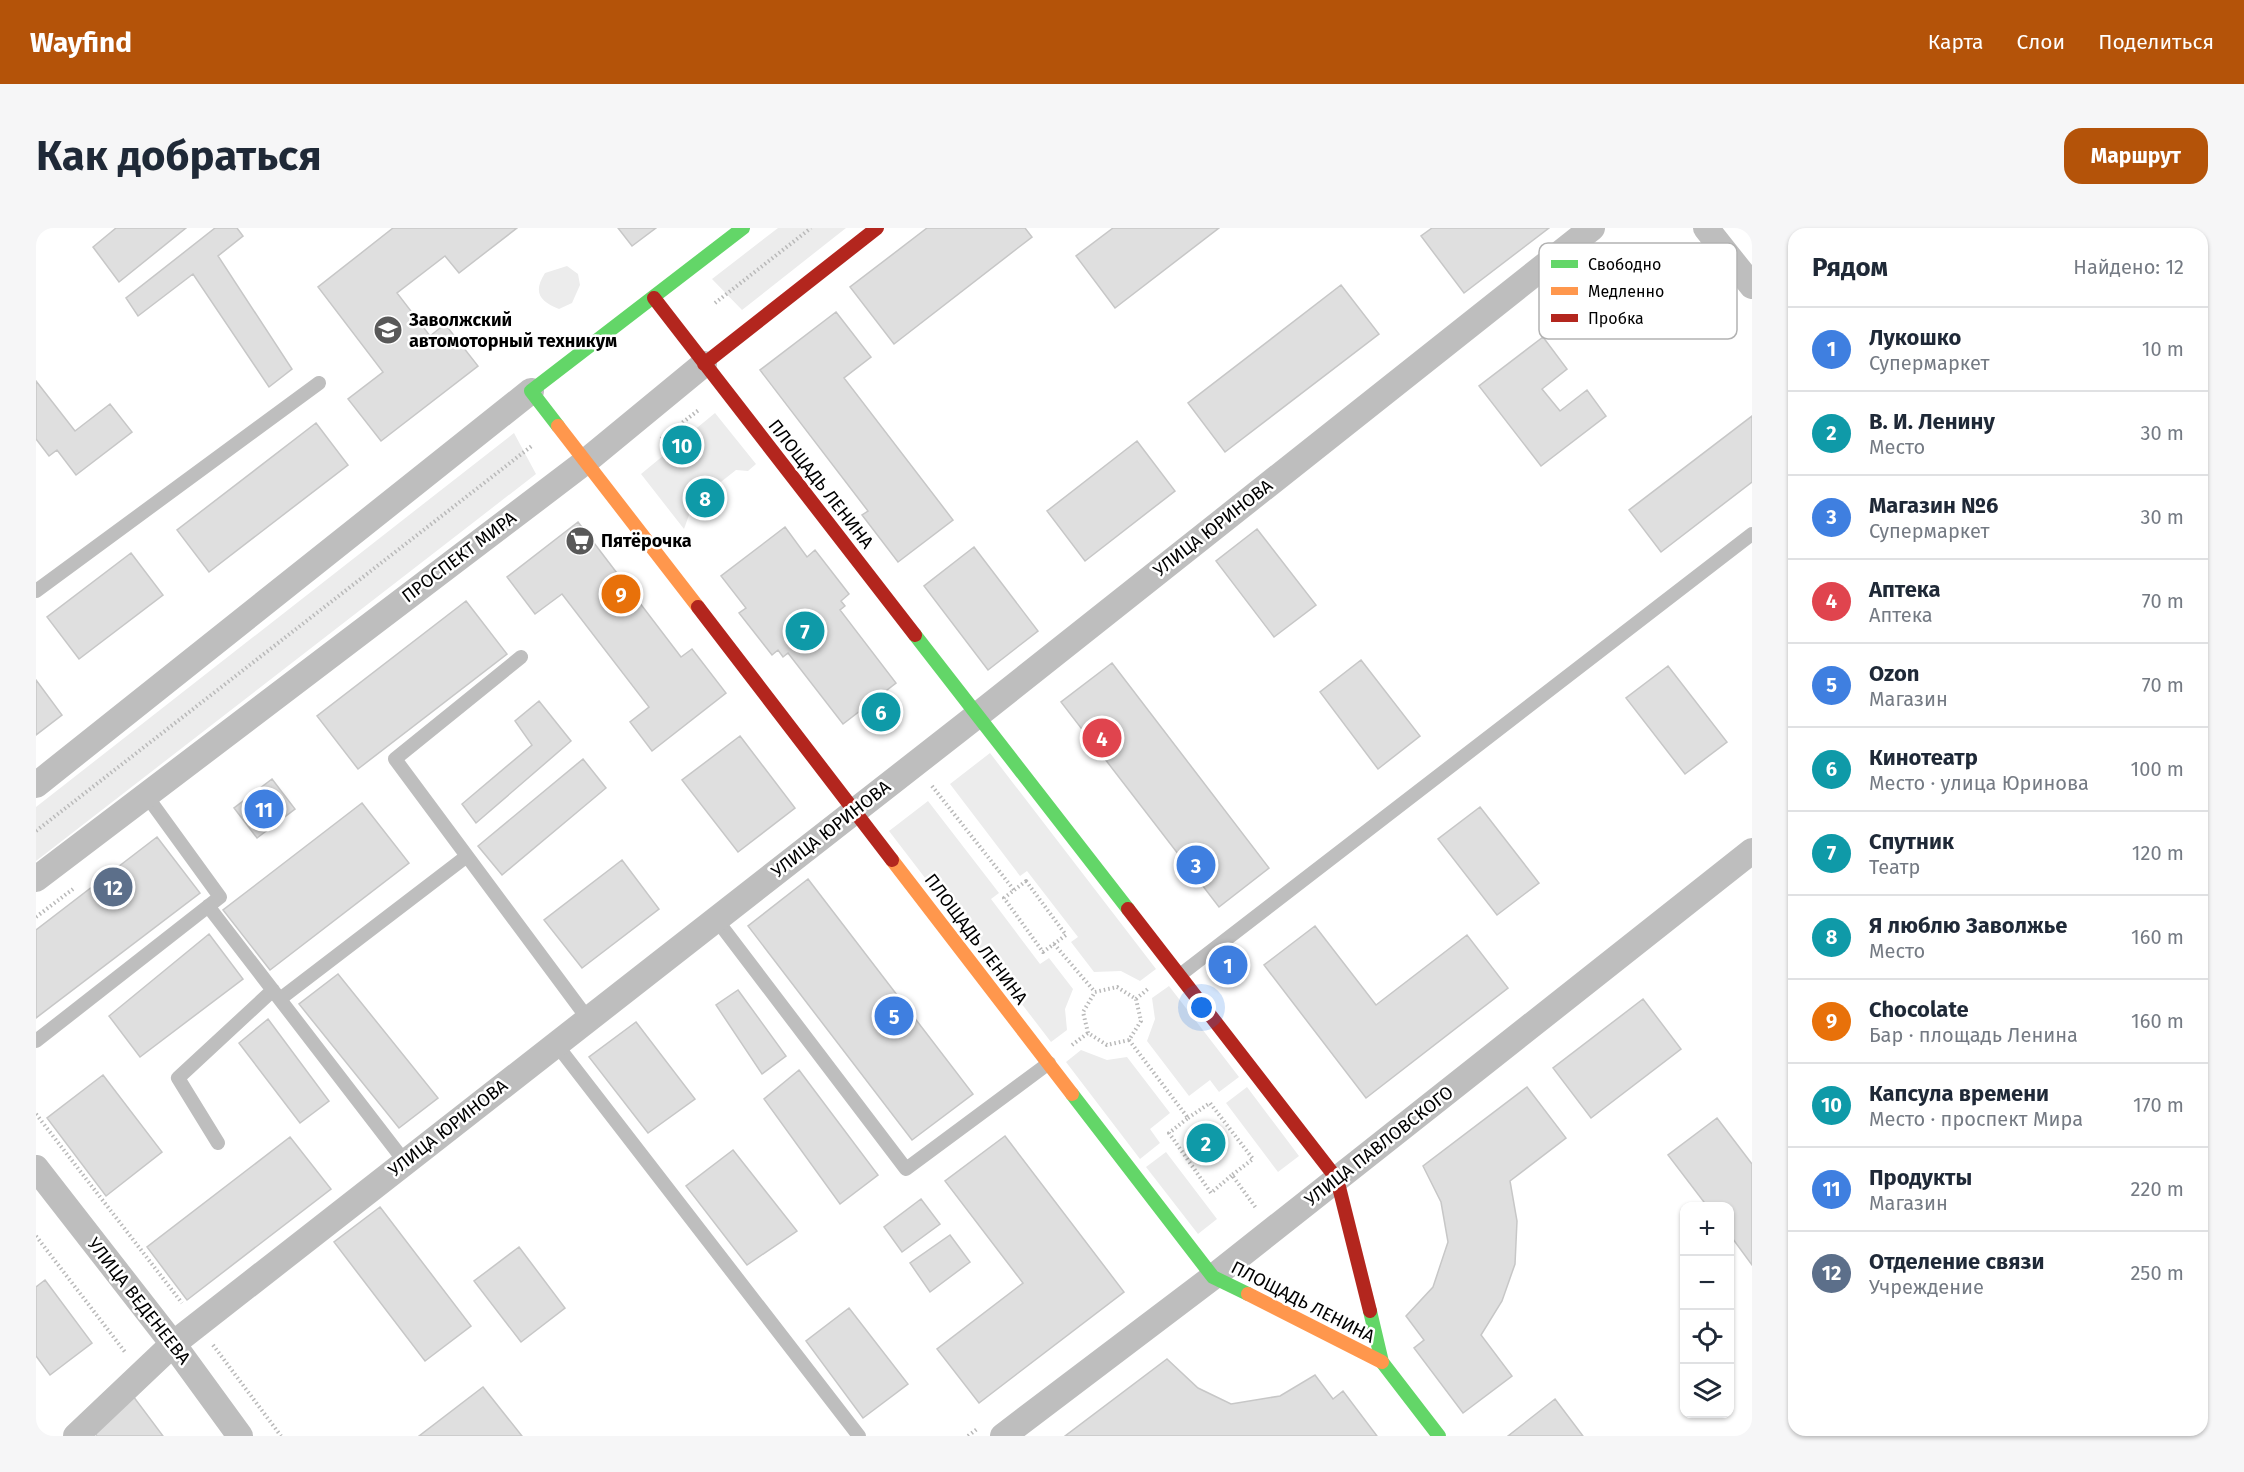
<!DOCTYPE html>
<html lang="ru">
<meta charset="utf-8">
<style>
:root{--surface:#fff;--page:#f6f6f7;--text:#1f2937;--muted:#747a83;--line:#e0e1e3;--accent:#b45309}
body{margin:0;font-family:"Fira Sans",sans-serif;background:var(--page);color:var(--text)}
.controls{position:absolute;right:18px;bottom:18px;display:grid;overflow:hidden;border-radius:12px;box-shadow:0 2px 4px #0004}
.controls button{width:54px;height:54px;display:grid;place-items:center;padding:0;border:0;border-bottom:2px solid var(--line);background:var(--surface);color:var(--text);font:30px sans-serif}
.you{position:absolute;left:1166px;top:780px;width:21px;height:21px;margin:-15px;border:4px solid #fff;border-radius:50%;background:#1a73e8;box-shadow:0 0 0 9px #1a73e833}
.badge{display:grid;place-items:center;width:39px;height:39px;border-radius:50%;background:var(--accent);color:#fff;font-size:20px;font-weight:700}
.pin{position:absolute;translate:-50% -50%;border:3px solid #fff;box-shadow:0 2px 6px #0006}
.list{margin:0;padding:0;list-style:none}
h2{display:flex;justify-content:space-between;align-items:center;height:78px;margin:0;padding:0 24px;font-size:26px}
h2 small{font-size:20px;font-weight:400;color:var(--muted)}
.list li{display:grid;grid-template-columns:39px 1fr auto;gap:18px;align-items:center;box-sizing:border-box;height:84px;padding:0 24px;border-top:2px solid var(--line)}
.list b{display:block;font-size:22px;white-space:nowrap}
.list p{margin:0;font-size:20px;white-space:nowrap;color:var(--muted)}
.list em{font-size:20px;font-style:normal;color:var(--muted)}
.icon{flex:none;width:33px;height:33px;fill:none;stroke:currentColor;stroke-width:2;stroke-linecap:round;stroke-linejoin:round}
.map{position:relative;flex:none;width:1716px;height:1208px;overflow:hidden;border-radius:18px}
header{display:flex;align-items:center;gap:36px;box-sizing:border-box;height:84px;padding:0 30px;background:var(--accent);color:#fff}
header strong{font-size:28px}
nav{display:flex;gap:33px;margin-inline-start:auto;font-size:21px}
.intro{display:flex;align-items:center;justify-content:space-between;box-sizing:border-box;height:144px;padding:0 36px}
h1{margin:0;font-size:42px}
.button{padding:15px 27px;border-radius:18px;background:var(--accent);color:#fff;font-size:21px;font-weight:700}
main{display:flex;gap:36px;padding:0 36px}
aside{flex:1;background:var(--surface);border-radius:18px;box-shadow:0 2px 4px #0004}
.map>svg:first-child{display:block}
.green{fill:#ececec}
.building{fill:#dfdfdf;stroke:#c7c7c7;stroke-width:1.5}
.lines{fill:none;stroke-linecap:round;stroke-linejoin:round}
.path{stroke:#b9b9b9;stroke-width:4;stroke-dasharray:1.5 3;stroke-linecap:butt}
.lane{stroke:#bebebe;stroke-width:14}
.street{stroke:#bebebe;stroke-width:26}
.fast{stroke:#63d668;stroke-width:14}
.slow{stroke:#ff974d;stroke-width:14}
.jam{stroke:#b3261e;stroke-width:14}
.labels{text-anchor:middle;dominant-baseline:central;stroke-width:5;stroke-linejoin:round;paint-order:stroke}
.poi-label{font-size:18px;font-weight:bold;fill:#000;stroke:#fff;text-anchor:start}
.street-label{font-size:18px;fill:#000;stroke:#fff}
.key{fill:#fff;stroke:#b2b2b2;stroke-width:1.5}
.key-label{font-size:16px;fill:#000}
</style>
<header>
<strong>Wayfind</strong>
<nav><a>Карта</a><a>Слои</a><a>Поделиться</a></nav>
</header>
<div class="intro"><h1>Как добраться</h1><a class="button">Маршрут</a></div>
<main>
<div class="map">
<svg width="1716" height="1208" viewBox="0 0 1716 1208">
<rect width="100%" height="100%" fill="#fff"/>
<path class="green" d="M 742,0 L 810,0 L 706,82 L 676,51 Z
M 531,38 L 542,46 L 544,57 L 536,75 L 523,81 C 503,73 497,64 509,45 Z
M 679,185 L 720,236 L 712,243 L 700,242 L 657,276 L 648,301 L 605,246 Z
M 478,205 L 500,246 L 0,633 L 0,579 Z
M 954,525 L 1120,741 L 1104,753 L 1085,743 L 1058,744 L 1035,714 L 1042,709 L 991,643 L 984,648 L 914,556 Z
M 892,573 L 963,665 L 955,671 L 1004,736 L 1013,730 L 1037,761 L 1029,781 L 1031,802 L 1015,814 L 853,603 Z
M 1133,758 L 1203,849 L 1183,864 L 1174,852 L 1153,868 L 1111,813 L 1119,791 L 1116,770 Z
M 1045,822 L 1071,832 L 1091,829 L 1134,885 L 1114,901 L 1124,915 L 1104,931 L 1030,834 Z
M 1211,859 L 1263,928 L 1242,944 L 1190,875 Z
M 1130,924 L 1181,991 L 1162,1006 L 1110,939 Z"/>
<path class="building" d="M 80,0 L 150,0 L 83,54 L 57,19 Z
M 179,0 L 201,0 L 207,8 L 182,28 L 256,141 L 233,159 L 157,46 L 102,88 L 90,70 Z
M 357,0 L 481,0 L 423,45 L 409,28 L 361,65 L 394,108 L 409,96 L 442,138 L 345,213 L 312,171 L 347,144 L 282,59 Z
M 582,0 L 620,0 L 596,18 Z
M 891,0 L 989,0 L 996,9 L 858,116 L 814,59 Z
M 1077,0 L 1183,0 L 1079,80 L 1040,28 Z
M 1396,0 L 1513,0 L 1428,65 L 1385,8 Z
M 1305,57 L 1343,106 L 1189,224 L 1152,175 Z
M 800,84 L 835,129 L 808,150 L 917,292 L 862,334 L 826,287 L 832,283 L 724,142 Z
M 1507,109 L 1531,141 L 1506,161 L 1524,183 L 1551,162 L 1570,188 L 1505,238 L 1443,158 Z
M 0,153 L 39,203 L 74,176 L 96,204 L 40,247 L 21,222 L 13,228 L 0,211 Z
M 1716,188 L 1716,254 L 1625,324 L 1593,282 Z
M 280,195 L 312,237 L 173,344 L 141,302 Z
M 1101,213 L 1139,263 L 1049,333 L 1011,283 Z
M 542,294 L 645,429 L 656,421 L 690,465 L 616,523 L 594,494 L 613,479 L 526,366 L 499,386 L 471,349 Z
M 749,299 L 771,329 L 779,322 L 813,366 L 805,373 L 809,378 L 804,382 L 860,455 L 807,496 L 752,425 L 747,429 L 742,422 L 736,427 L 703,385 L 710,380 L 685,348 Z
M 1221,301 L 1280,377 L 1238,409 L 1180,333 Z
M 938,319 L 1002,403 L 952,442 L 888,358 Z
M 95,325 L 127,367 L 43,431 L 11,389 Z
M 430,373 L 471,426 L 322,541 L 281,488 Z
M 1325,432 L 1384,508 L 1342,541 L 1284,464 Z
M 1076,435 L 1233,640 L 1183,679 L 1025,474 Z
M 1632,438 L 1691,514 L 1649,546 L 1590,470 Z
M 0,452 L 26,487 L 0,507 Z
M 503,473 L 535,513 L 440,595 L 426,576 L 496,517 L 479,493 Z
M 704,508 L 759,580 L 702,624 L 646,552 Z
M 547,531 L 570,560 L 466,647 L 442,618 Z
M 236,551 L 259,581 L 221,610 L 198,580 Z
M 326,575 L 373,635 L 234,742 L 187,682 Z
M 1444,579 L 1503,655 L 1461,687 L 1402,611 Z
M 121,609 L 164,665 L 0,790 L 0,702 Z
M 586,632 L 623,681 L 546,740 L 508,692 Z
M 772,651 L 937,866 L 876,912 L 712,698 Z
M 1279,698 L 1340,777 L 1431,707 L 1472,760 L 1330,870 L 1228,737 Z
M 173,706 L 207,751 L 104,829 L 73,788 Z
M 1195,719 L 1210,738 L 1189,755 L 1174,736 Z
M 302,746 L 402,870 L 363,900 L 263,776 Z
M 702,762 L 750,828 L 726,846 L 680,777 Z
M 1607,771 L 1645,821 L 1555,890 L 1517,840 Z
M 232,791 L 293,873 L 264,895 L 203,815 Z
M 600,794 L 659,871 L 612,905 L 553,829 Z
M 763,842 L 842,947 L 804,976 L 728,871 Z
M 67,847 L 126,924 L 70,968 L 11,890 Z
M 1491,859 L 1530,910 L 1474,953 L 1481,993 L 1479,1036 L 1466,1073 L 1445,1107 L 1476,1148 L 1427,1185 L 1378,1120 L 1388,1112 L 1370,1088 L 1397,1059 L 1412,1014 L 1405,974 L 1387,938 Z
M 1681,890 L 1716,936 L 1716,1037 L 1694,1007 L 1694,978 L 1671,978 L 1632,927 Z
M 969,908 L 1088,1064 L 943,1175 L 901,1121 L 987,1055 L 909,953 Z
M 254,909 L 295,961 L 151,1072 L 111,1019 Z
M 697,922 L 761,1003 L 711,1037 L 650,958 Z
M 885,971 L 904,996 L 866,1024 L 848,999 Z
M 344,979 L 435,1098 L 389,1133 L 298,1014 Z
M 914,1007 L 934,1034 L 894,1064 L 874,1035 Z
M 483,1019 L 529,1080 L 485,1114 L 438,1053 Z
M 9,1052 L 56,1115 L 14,1147 L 0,1128 L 0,1059 Z
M 813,1080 L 872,1156 L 827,1190 L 770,1113 Z
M 1131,1131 L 1162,1160 L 1195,1176 L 1244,1168 L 1279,1147 L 1297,1171 L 1307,1163 L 1341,1208 L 1029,1208 Z
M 447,1159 L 486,1208 L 383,1208 Z
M 97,1168 L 127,1208 L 61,1208 L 55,1200 Z
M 1519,1171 L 1547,1208 L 1472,1208 Z"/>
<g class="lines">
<path class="path" d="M 679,75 L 775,0
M 625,211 L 664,181
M 896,558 L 978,662
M 0,603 L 497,217
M 990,653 L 1030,707 L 1007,724 L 968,670 Z
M 0,689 L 37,661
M 1018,716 L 1059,764
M 1081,759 L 1100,771 L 1105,793 L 1093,812 L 1071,817 L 1052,805 L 1047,784 L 1059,764 Z
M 1100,771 L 1113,760
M 1093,812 L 1152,890 L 1133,905 L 1175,965 L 1196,947 L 1220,980
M 1036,817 L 1052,805
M 0,886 L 146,1075
M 1152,890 L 1174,875 L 1217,931 L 1196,947
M 0,1008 L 89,1124
M 177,1117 L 245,1208
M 932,1208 L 941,1201"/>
<path class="lane" d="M 0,363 L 283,155
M 485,429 L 359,531 L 552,791
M 172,678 L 369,934
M 680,691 L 870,941 L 1013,835
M 1144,747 L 1716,306
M 244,771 L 431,628
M 0,813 L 184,669 L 110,567
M 520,816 L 823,1208
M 182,915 L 142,850 L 237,762"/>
<path class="street" d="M 1670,0 L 1716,58
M 0,557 L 495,163
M 0,651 L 549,234 L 668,136
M 0,940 L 137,1116 L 204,1208
M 40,1208 L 137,1116 L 943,486 L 1556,0
M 967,1208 L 1177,1049 L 1716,623"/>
<path class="fast" d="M 522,198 L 495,163 L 707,0
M 879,407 L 1092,681
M 1036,866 L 1177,1049 L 1212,1066
M 1334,1083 L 1346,1134 L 1403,1208"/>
<path class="slow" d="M 522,198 L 662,379
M 856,632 L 1036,866
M 1212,1066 L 1346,1134"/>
<path class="jam" d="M 618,70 L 879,407
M 668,136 L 841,0
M 662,379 L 856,632
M 1092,681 L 1301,951 L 1334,1083"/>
</g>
<defs>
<g id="university-disc" transform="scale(1.5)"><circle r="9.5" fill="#595959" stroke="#fff"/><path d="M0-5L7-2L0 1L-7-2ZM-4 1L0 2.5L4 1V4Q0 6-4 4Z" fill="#fff"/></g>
<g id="supermarket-disc" transform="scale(1.5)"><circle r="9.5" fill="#595959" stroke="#fff"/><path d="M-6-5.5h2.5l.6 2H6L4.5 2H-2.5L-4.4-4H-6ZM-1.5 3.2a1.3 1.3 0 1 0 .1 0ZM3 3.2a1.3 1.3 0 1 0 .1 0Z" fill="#fff"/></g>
</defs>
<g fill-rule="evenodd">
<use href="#university-disc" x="352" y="102"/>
<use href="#supermarket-disc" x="544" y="313"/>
</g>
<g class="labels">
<g class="poi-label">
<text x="373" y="92">Заволжский<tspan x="373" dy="21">автомоторный техникум</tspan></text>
<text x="565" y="313">Пятёрочка</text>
</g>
<g class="street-label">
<text transform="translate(785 256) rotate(52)">ПЛОЩАДЬ ЛЕНИНА</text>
<text transform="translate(1177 300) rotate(-38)">УЛИЦА ЮРИНОВА</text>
<text transform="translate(423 329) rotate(-37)">ПРОСПЕКТ МИРА</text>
<text transform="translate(795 601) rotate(-38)">УЛИЦА ЮРИНОВА</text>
<text transform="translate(940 711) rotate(53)">ПЛОЩАДЬ ЛЕНИНА</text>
<text transform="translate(412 900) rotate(-38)">УЛИЦА ЮРИНОВА</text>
<text transform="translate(1343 918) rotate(-38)">УЛИЦА ПАВЛОВСКОГО</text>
<text transform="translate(103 1073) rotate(52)">УЛИЦА ВЕДЕНЕЕВА</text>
<text transform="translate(1267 1074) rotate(27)">ПЛОЩАДЬ ЛЕНИНА</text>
</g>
</g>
<rect x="1503" y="15" width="198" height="96" rx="9" class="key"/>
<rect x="1515" y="32" width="27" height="8" fill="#63d668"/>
<rect x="1515" y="59" width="27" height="8" fill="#ff974d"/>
<rect x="1515" y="86" width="27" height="8" fill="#b3261e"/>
<g class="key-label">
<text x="1552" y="42">Свободно</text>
<text x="1552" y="69">Медленно</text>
<text x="1552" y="96">Пробка</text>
</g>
</svg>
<div class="controls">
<button>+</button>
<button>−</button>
<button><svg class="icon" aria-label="locate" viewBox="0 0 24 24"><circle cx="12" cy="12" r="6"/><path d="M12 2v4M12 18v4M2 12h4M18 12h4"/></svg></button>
<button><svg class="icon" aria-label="layers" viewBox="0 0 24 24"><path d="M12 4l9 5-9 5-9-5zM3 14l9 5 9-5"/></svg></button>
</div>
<div class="you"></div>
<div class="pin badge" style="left:1192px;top:737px;background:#3f7fe0">1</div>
<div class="pin badge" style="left:1170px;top:915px;background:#0f9aa8">2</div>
<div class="pin badge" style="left:1160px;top:637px;background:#3f7fe0">3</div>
<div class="pin badge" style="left:1066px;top:510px;background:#e0444e">4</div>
<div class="pin badge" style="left:858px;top:788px;background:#3f7fe0">5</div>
<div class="pin badge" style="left:845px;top:484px;background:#0f9aa8">6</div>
<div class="pin badge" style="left:769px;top:403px;background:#0f9aa8">7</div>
<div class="pin badge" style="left:669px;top:270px;background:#0f9aa8">8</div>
<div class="pin badge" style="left:585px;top:366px;background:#e8710a">9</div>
<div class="pin badge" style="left:646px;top:217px;background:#0f9aa8">10</div>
<div class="pin badge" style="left:228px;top:581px;background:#3f7fe0">11</div>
<div class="pin badge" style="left:77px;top:659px;background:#5c6f8a">12</div>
</div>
<aside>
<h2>Рядом<small>Найдено: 12</small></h2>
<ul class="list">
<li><span class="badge" style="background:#3f7fe0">1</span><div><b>Лукошко</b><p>Супермаркет</p></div><em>10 m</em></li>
<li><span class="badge" style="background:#0f9aa8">2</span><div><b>В. И. Ленину</b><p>Место</p></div><em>30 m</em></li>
<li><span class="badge" style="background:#3f7fe0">3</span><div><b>Магазин №6</b><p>Супермаркет</p></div><em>30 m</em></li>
<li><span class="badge" style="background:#e0444e">4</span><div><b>Аптека</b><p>Аптека</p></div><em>70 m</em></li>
<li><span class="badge" style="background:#3f7fe0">5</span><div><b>Ozon</b><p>Магазин</p></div><em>70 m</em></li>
<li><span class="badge" style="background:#0f9aa8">6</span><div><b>Кинотеатр</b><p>Место · улица Юринова</p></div><em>100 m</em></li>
<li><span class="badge" style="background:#0f9aa8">7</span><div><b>Спутник</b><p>Театр</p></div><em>120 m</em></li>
<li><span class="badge" style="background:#0f9aa8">8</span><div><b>Я люблю Заволжье</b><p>Место</p></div><em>160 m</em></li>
<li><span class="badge" style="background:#e8710a">9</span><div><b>Chocolate</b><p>Бар · площадь Ленина</p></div><em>160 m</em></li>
<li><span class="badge" style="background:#0f9aa8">10</span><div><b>Капсула времени</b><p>Место · проспект Мира</p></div><em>170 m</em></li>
<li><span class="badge" style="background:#3f7fe0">11</span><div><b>Продукты</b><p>Магазин</p></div><em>220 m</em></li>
<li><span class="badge" style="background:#5c6f8a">12</span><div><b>Отделение связи</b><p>Учреждение</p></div><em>250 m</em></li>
</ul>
</aside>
</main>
